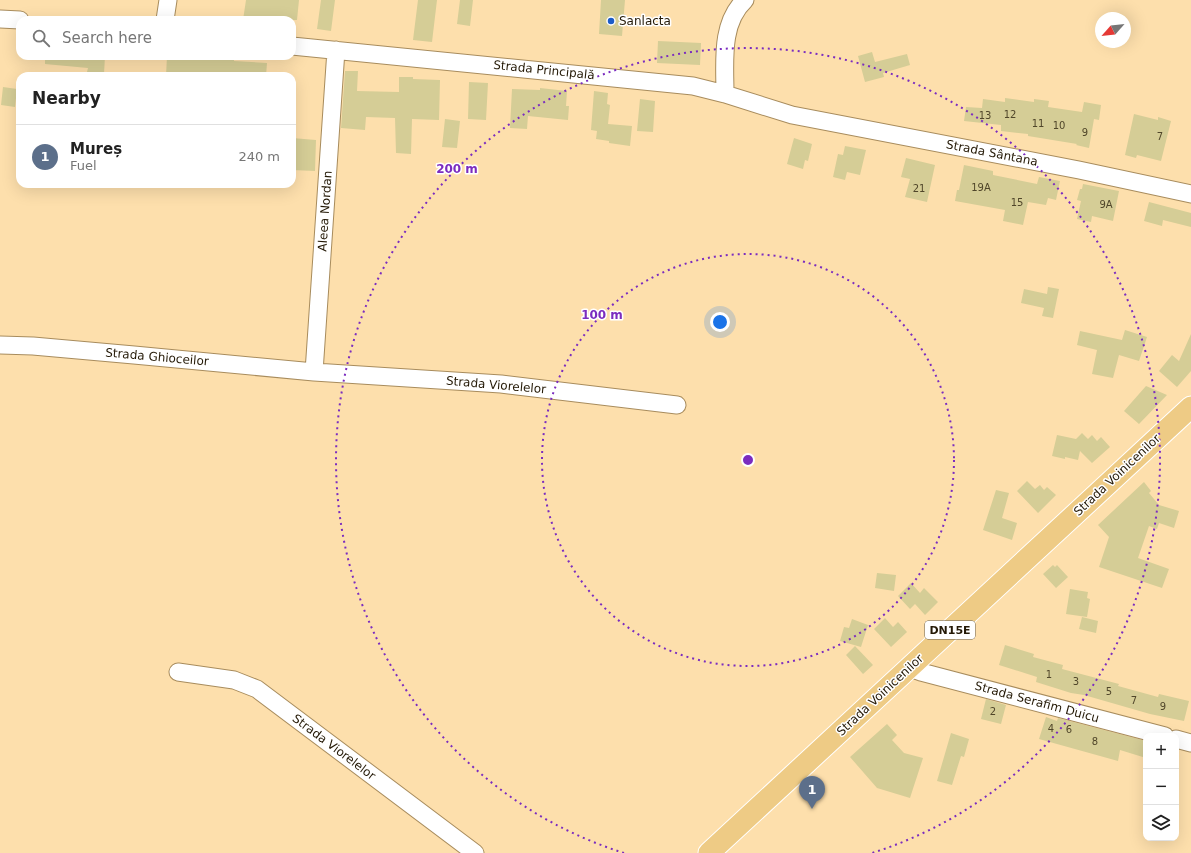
<!DOCTYPE html>
<meta charset="utf-8">
<style>
:root{--surface:#fff;--page:#f6f6f6;--text:#222;--muted:#767676;--line:#e0e0e0;--accent:#7c3aed}
body{margin:0;font-family:"DejaVu Sans",sans-serif;background:var(--page);color:var(--text)}
.controls{position:absolute;right:12px;bottom:12px;display:grid;overflow:hidden;border-radius:8px;box-shadow:0 4px 16px #0002}
.controls button{width:36px;height:36px;display:grid;place-items:center;padding:0;border:0;border-bottom:1px solid var(--line);background:var(--surface);color:var(--text);font:20px sans-serif}
.compass{position:absolute;left:1095px;top:12px;width:36px;height:36px;border-radius:50%;background:var(--surface);box-shadow:0 4px 16px #0002;rotate:243deg}
.you{position:absolute;left:720px;top:322px;width:14px;height:14px;margin:-10px;border:3px solid #fff;border-radius:50%;background:#1a73e8;box-shadow:0 0 0 6px #1a73e833}
.badge{display:grid;place-items:center;width:26px;height:26px;border-radius:50%;background:var(--accent);color:#fff;font-size:13px;font-weight:700}
.pin{position:absolute;translate:-50% -33px;filter:drop-shadow(0 1px 2px #0008)}
.pin::after{content:'';position:absolute;top:21px;width:14px;height:12px;background:inherit;clip-path:polygon(0 0,100% 0,50% 100%)}
.list{margin:0;padding:0;list-style:none}
h2{display:flex;justify-content:space-between;align-items:center;height:52px;margin:0;padding:0 16px;font-size:17px}
h2 small{font-size:13px;font-weight:400;color:var(--muted)}
.list li{display:grid;grid-template-columns:26px 1fr auto;gap:12px;align-items:center;box-sizing:border-box;height:64px;padding:0 16px;border-top:1px solid var(--line)}
.list b{display:block;font-size:15px;white-space:nowrap}
.list p{margin:0;font-size:13px;white-space:nowrap;color:var(--muted)}
.list em{font-size:13px;font-style:normal;color:var(--muted)}
.icon{flex:none;width:22px;height:22px;fill:none;stroke:currentColor;stroke-width:2;stroke-linecap:round;stroke-linejoin:round}
.map{position:relative;flex:none;width:1191px;height:853px;overflow:hidden}
.search{position:absolute;background:var(--surface);box-shadow:0 4px 16px #0002;left:16px;top:16px;width:280px;height:44px;display:flex;align-items:center;gap:10px;box-sizing:border-box;padding:0 14px;border-radius:12px;color:var(--muted);font-size:15px}
.panel{position:absolute;background:var(--surface);box-shadow:0 4px 16px #0002;left:16px;top:72px;width:280px;height:116px;border-radius:12px}
.map>svg:first-child{display:block}
.building{fill:#d5cd96}
.lines{fill:none;stroke-linecap:round;stroke-linejoin:round}
.minor-casing{stroke:#a88c5d;stroke-width:19}
.major-casing{stroke:#fff;stroke-width:23}
.minor{stroke:#fff;stroke-width:17}
.major{stroke:#eecb85;stroke-width:21}
.ring{fill:none;stroke:#7b2cbf;stroke-width:2;stroke-dasharray:2 4}
.poi-dot{fill:#1c5cc8;stroke:#fff;stroke-width:1.5}
.labels{text-anchor:middle;dominant-baseline:central;stroke-width:3;stroke-linejoin:round;paint-order:stroke}
.number-label{font-size:10px;fill:#50462a}
.shield{fill:#fff;stroke:#665e51;stroke-width:1}
.shield-label{font-size:11px;font-weight:bold;fill:#241906}
.poi-label{font-size:12px;fill:#241906;stroke:#fff;text-anchor:start}
.street-label{font-size:12px;fill:#241906;stroke:#fff}
.centre{fill:#7b2cbf;stroke:#fff;stroke-width:2}
.ring-label{font-size:12px;text-anchor:middle;font-weight:bold;fill:#7b2cbf;stroke:#fff;stroke-width:3;stroke-linejoin:round;paint-order:stroke}
</style>
<div class="map">
<svg width="1191" height="853" viewBox="0 0 1191 853">
<rect width="100%" height="100%" fill="#fddfac"/>
<path class="building" d="M 246,0 L 299,0 L 297,20 L 243,20 Z
M 321,0 L 335,0 L 331,31 L 317,29 Z
M 418,0 L 437,0 L 432,42 L 413,40 Z
M 460,0 L 473,0 L 470,26 L 457,24 Z
M 601,0 L 625,0 L 622,36 L 599,34 Z
M 658,41 L 701,43 L 700,65 L 657,63 Z
M 872,52 L 875,62 L 907,54 L 910,65 L 883,73 L 884,77 L 865,82 L 858,56 Z
M 45,56 L 105,56 L 104,74 L 87,72 L 88,68 L 45,64 Z
M 167,56 L 221,56 L 234,57 L 234,61 L 267,63 L 266,76 L 166,76 Z
M 345,71 L 358,71 L 357,91 L 399,92 L 399,77 L 413,77 L 413,79 L 440,80 L 439,120 L 412,119 L 411,154 L 396,153 L 395,118 L 366,117 L 365,130 L 341,128 Z
M 469,82 L 488,83 L 486,120 L 468,119 Z
M 3,87 L 17,89 L 15,107 L 1,105 Z
M 540,88 L 567,91 L 566,106 L 569,106 L 568,120 L 528,116 L 527,129 L 510,128 L 512,89 L 540,90 Z
M 594,91 L 608,93 L 607,104 L 610,105 L 608,124 L 632,126 L 630,146 L 609,143 L 609,141 L 596,139 L 597,131 L 591,130 Z
M 1005,98 L 1034,102 L 1034,99 L 1049,101 L 1048,107 L 1082,112 L 1084,102 L 1101,105 L 1099,120 L 1094,119 L 1089,148 L 1076,145 L 1077,144 L 1028,136 L 1028,134 L 1001,131 L 1001,125 L 964,121 L 966,107 L 982,108 L 983,99 L 1005,102 Z
M 640,99 L 655,101 L 653,132 L 637,131 Z
M 1134,114 L 1158,120 L 1158,117 L 1171,121 L 1161,161 L 1137,155 L 1136,158 L 1125,155 Z
M 445,119 L 460,121 L 457,148 L 442,147 Z
M 292,138 L 316,140 L 315,171 L 292,170 Z
M 794,138 L 812,144 L 808,161 L 805,160 L 803,169 L 787,164 Z
M 845,146 L 866,150 L 860,175 L 847,172 L 845,180 L 833,177 L 838,154 L 843,155 Z
M 906,158 L 935,165 L 927,202 L 905,197 L 910,179 L 901,177 Z
M 964,165 L 993,171 L 993,175 L 1037,184 L 1039,177 L 1060,181 L 1056,200 L 1048,198 L 1046,205 L 1028,202 L 1023,225 L 1003,221 L 1005,210 L 955,201 L 957,190 L 959,190 Z
M 1083,184 L 1119,191 L 1113,221 L 1092,216 L 1091,222 L 1077,219 L 1081,201 L 1077,200 L 1080,189 L 1082,189 Z
M 1149,202 L 1191,213 L 1191,227 L 1163,220 L 1162,226 L 1144,221 Z
M 1048,287 L 1059,289 L 1053,318 L 1042,316 L 1044,308 L 1021,303 L 1024,289 L 1047,294 Z
M 1125,330 L 1147,337 L 1139,361 L 1119,355 L 1113,378 L 1092,374 L 1097,350 L 1077,345 L 1080,331 L 1122,340 Z
M 1191,334 L 1191,371 L 1177,387 L 1159,371 L 1172,355 L 1179,361 Z
M 1146,386 L 1167,395 L 1139,424 L 1124,411 Z
M 1082,433 L 1088,439 L 1092,435 L 1097,441 L 1101,437 L 1110,447 L 1092,463 L 1080,451 L 1078,460 L 1065,457 L 1065,459 L 1052,456 L 1057,435 L 1076,439 Z
M 1027,481 L 1035,489 L 1040,485 L 1044,490 L 1047,487 L 1056,495 L 1038,513 L 1017,491 Z
M 1144,482 L 1151,491 L 1149,493 L 1159,505 L 1179,511 L 1174,528 L 1159,523 L 1157,529 L 1149,526 L 1138,558 L 1169,569 L 1162,588 L 1099,567 L 1109,537 L 1098,525 Z
M 996,490 L 1009,493 L 1002,518 L 1017,523 L 1012,540 L 983,530 Z
M 1053,565 L 1055,567 L 1057,565 L 1068,577 L 1056,588 L 1043,574 Z
M 877,573 L 896,575 L 894,591 L 875,588 Z
M 911,583 L 920,593 L 924,588 L 938,602 L 925,615 L 915,604 L 910,609 L 898,596 Z
M 1070,589 L 1088,592 L 1087,598 L 1090,599 L 1087,617 L 1066,614 Z
M 1082,617 L 1098,621 L 1096,633 L 1079,629 Z
M 885,618 L 893,627 L 898,622 L 907,632 L 891,647 L 874,629 Z
M 852,619 L 868,625 L 861,647 L 840,641 L 844,627 L 849,628 Z
M 1005,645 L 1034,654 L 1033,657 L 1063,665 L 1062,669 L 1119,684 L 1118,686 L 1158,697 L 1159,694 L 1189,701 L 1184,721 L 1150,714 L 1084,695 L 1071,693 L 1036,682 L 1037,677 L 999,665 Z
M 855,646 L 873,665 L 863,674 L 846,655 Z
M 986,699 L 1006,705 L 1001,724 L 981,719 Z
M 1046,717 L 1057,721 L 1058,718 L 1146,741 L 1146,758 L 1120,750 L 1118,761 L 1039,739 Z
M 887,724 L 897,735 L 892,740 L 904,753 L 923,758 L 910,798 L 877,788 L 850,757 Z
M 951,733 L 969,739 L 964,757 L 961,756 L 952,785 L 937,781 Z"/>
<g class="lines">
<g class="minor-casing">
<path id="minor" d="M 0,19 L 20,20
M 165,20 L 168,0
M 292,46 L 693,86 L 725,94 L 792,115 L 1079,170 L 1191,194
M 725,94 C 725,63 720,23 745,0
M 0,345 L 33,346 L 134,355 L 314,372 L 501,384 L 677,405
M 314,372 L 336,50
M 910,668 L 921,672 L 1165,736
M 178,672 L 234,680 L 257,689 L 475,853
M 1176,739 L 1191,743"/>
</g>
<g class="major-casing">
<path id="major" d="M 709,853 L 1191,407"/>
</g>
<use href="#minor" class="minor"/>
<use href="#major" class="major"/>
</g>
<g class="ring">
<circle cx="748" cy="460" r="206"/>
<path d="M624 853A412 412 0 1 1 872 853"/>
</g>
<circle class="poi-dot" cx="611" cy="21" r="4"/>
<g class="labels">
<g class="number-label">
<text x="1010" y="114">12</text>
<text x="985" y="115">13</text>
<text x="1038" y="123">11</text>
<text x="1059" y="125">10</text>
<text x="1085" y="132">9</text>
<text x="1160" y="136">7</text>
<text x="981" y="187">19A</text>
<text x="919" y="188">21</text>
<text x="1017" y="202">15</text>
<text x="1106" y="204">9A</text>
<text x="1049" y="674">1</text>
<text x="1076" y="681">3</text>
<text x="1109" y="691">5</text>
<text x="1134" y="700">7</text>
<text x="1163" y="706">9</text>
<text x="993" y="711">2</text>
<text x="1051" y="728">4</text>
<text x="1069" y="729">6</text>
<text x="1095" y="741">8</text>
</g>
<rect class="shield" x="925" y="621" width="50" height="18" rx="3"/>
<g class="shield-label">
<text x="950" y="630">DN15E</text>
</g>
<g class="poi-label">
<text x="619" y="21">Sanlacta</text>
</g>
<g class="street-label">
<text transform="translate(544 70) rotate(6)">Strada Principală</text>
<text transform="translate(992 153) rotate(11)">Strada Sântana</text>
<text transform="translate(325 211) rotate(-86)">Aleea Nordan</text>
<text transform="translate(157 357) rotate(5)">Strada Ghioceilor</text>
<text transform="translate(496 385) rotate(5)">Strada Viorelelor</text>
<text transform="translate(1117 475) rotate(-43)">Strada Voinicenilor</text>
<text transform="translate(880 695) rotate(-43)">Strada Voinicenilor</text>
<text transform="translate(1037 702) rotate(15)">Strada Serafim Duicu</text>
<text transform="translate(334 747) rotate(37)">Strada Viorelelor</text>
</g>
</g>
<circle cx="748" cy="460" r="6" class="centre"/>
<g class="ring-label">
<text x="457" y="173">200 m</text>
<text x="602" y="319">100 m</text>
</g>
</svg>
<div class="controls">
<button>+</button>
<button>−</button>
<button><svg class="icon" aria-label="layers" viewBox="0 0 24 24"><path d="M12 4l9 5-9 5-9-5zM3 14l9 5 9-5"/></svg></button>
</div>
<svg class="compass" viewBox="-18 -18 36 36"><path d="M0-13l5 13h-10z" fill="#e53935"/><path d="M0 13l5-13h-10z" fill="#767676"/></svg>
<div class="you"></div>
<div class="pin badge" style="left:812px;top:809px;background:#5c6f8a">1</div>
<div class="search"><svg class="icon" aria-label="search" viewBox="0 0 24 24"><circle cx="10" cy="10" r="6"/><path d="M15 15l6 6"/></svg>Search here</div>
<section class="panel">
<h2>Nearby<small></small></h2>
<ul class="list">
<li><span class="badge" style="background:#5c6f8a">1</span><div><b>Mureș</b><p>Fuel</p></div><em>240 m</em></li>
</ul>
</section>
</div>
